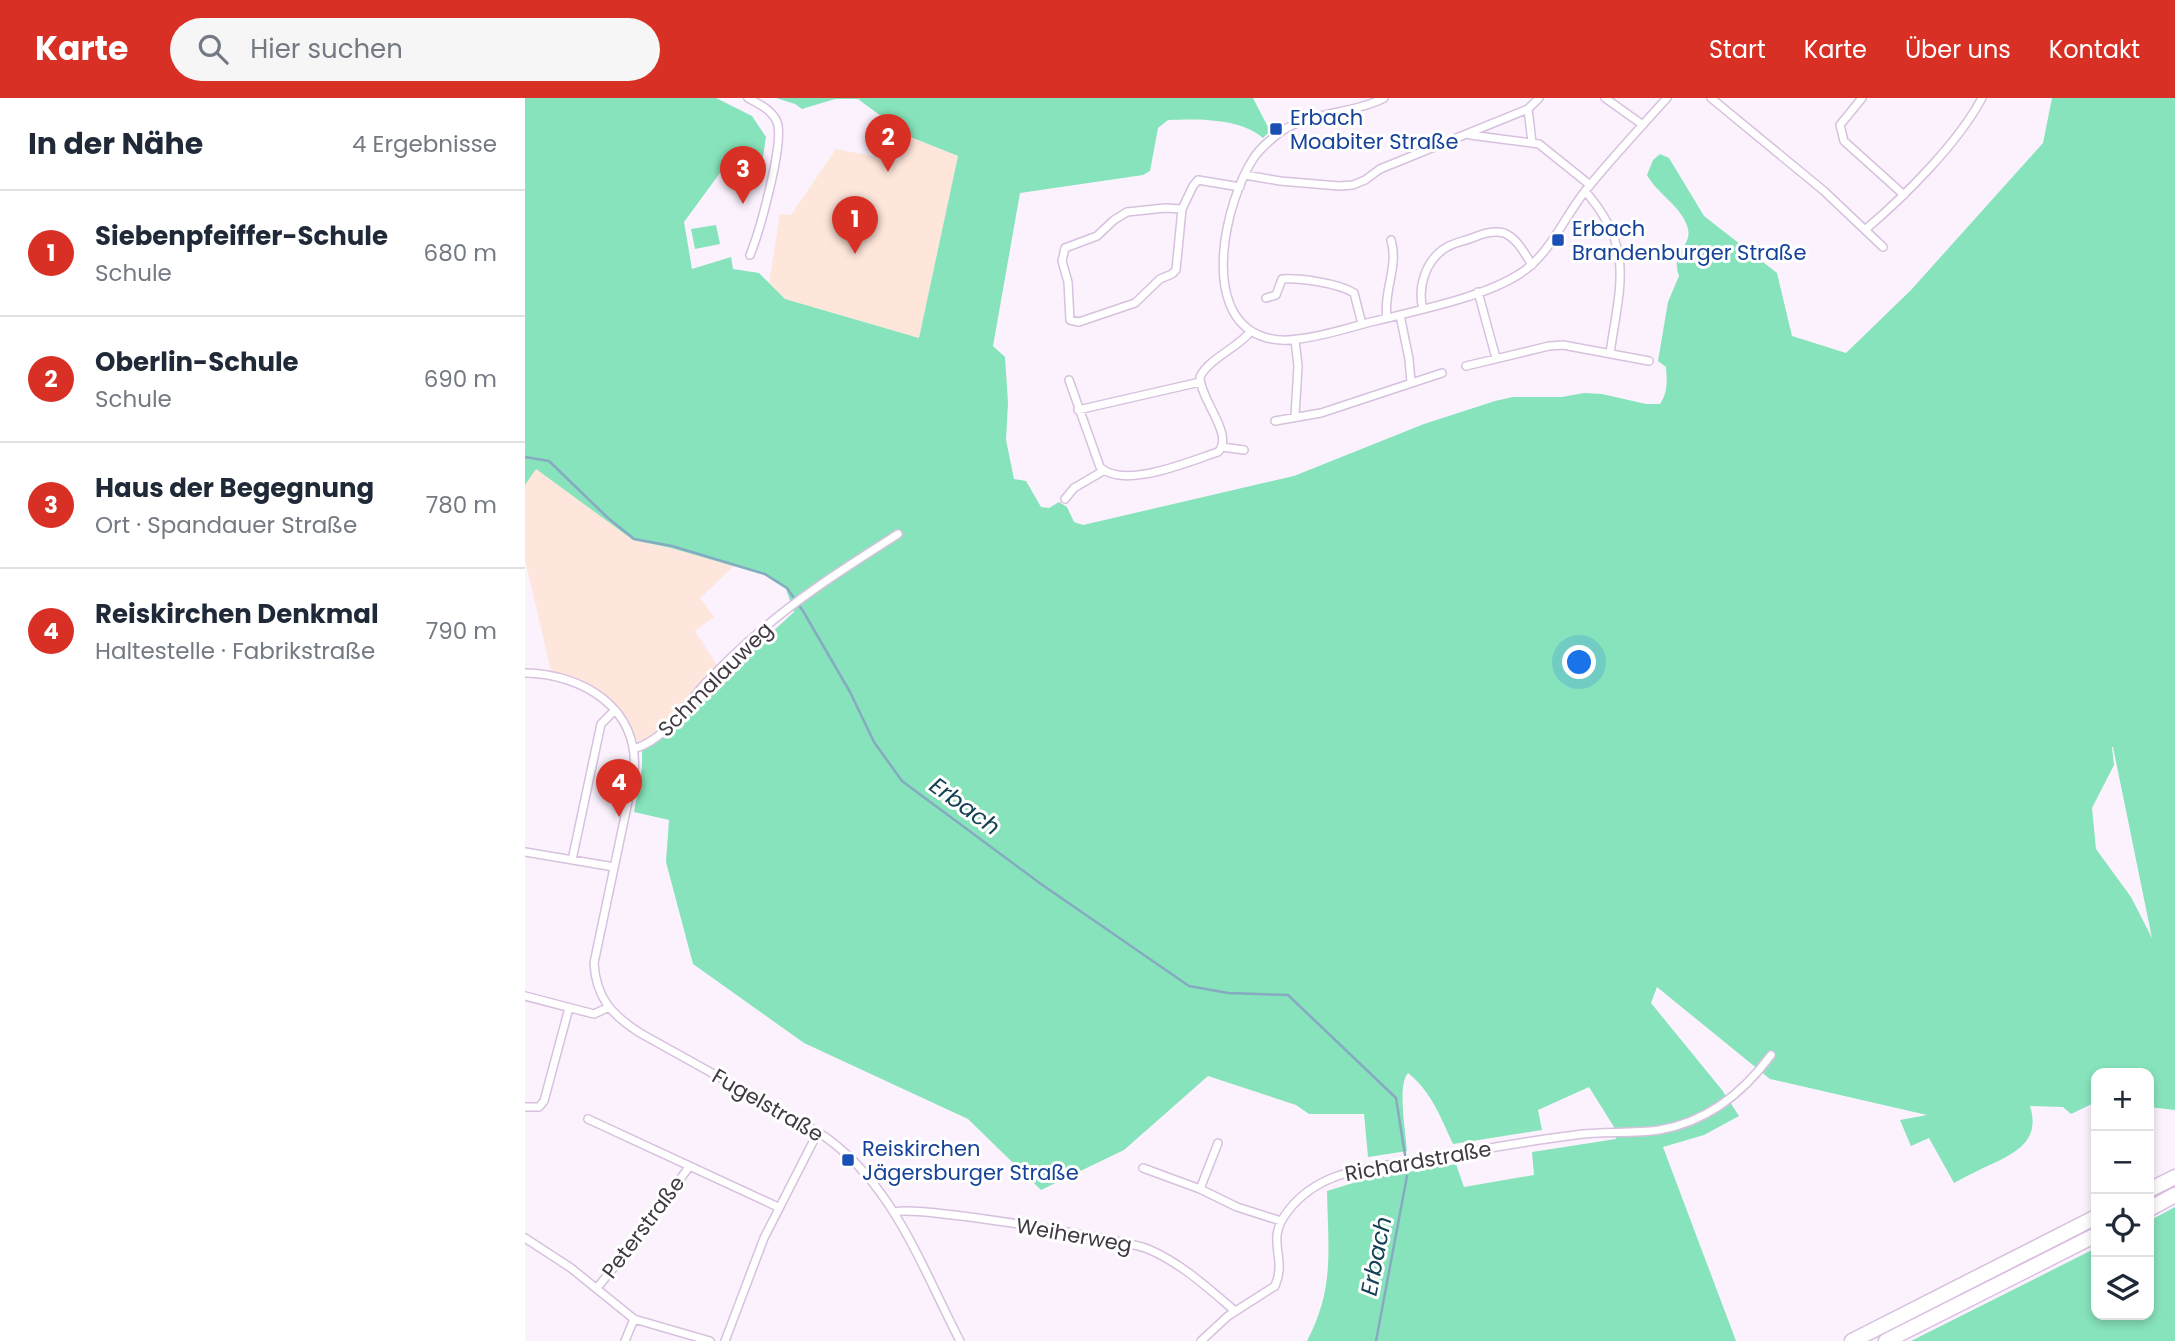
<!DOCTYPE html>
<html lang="de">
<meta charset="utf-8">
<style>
:root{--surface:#fff;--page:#f6f6f7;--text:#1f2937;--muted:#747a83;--line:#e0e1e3;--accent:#d93025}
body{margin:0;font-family:Poppins,sans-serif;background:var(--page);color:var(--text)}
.controls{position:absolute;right:21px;bottom:21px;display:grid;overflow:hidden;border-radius:14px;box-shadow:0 4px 10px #0003}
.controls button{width:63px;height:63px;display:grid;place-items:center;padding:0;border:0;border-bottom:2px solid var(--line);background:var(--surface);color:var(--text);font:35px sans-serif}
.you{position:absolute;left:1055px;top:565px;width:24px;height:24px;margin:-18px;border:5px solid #fff;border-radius:50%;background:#1a73e8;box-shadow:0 0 0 10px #1a73e833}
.badge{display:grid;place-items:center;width:46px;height:46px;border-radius:50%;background:var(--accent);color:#fff;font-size:23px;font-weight:700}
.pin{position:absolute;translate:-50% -58px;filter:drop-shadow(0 2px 4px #0008)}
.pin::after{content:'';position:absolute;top:37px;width:24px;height:21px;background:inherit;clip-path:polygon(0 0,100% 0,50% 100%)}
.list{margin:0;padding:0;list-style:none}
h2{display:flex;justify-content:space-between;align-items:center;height:91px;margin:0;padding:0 28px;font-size:30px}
h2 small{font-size:23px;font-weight:400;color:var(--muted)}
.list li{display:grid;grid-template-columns:46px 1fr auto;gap:21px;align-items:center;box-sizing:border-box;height:126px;padding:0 28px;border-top:2px solid var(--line)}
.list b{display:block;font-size:26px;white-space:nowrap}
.list p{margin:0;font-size:23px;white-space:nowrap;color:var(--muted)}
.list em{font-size:23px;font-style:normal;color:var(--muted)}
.icon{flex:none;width:38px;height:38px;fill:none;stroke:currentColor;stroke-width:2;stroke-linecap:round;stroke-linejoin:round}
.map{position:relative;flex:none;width:1650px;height:1243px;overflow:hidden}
header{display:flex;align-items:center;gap:42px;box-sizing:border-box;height:98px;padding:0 35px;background:var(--accent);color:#fff}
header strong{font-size:33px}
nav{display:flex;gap:38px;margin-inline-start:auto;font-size:24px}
.search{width:490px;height:63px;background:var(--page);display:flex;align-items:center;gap:18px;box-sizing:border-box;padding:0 24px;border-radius:38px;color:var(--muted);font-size:26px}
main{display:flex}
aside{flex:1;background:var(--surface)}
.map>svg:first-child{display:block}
.commercial{fill:#ffe6dd}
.education{fill:#fee6db}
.green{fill:#87e3bb;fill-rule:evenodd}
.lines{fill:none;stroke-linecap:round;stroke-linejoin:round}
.stream{stroke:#86aac1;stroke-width:2.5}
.street-casing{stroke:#d7c1de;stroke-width:10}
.highway-casing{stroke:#d7c1de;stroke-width:17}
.street{stroke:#fff;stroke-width:7}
.highway{stroke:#fff;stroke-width:14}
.transit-dot{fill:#1a4fb4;stroke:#fff;stroke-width:2.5}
.labels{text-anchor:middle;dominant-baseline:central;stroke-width:6;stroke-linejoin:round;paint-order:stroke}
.transit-label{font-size:21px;fill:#164399;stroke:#fff;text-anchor:start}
.street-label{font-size:21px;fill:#423945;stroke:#fff}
.water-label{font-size:23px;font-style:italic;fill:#144154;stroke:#fff}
</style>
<header>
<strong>Karte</strong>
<div class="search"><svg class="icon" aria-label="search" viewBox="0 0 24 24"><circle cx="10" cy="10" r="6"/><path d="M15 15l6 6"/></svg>Hier suchen</div>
<nav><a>Start</a><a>Karte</a><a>Über uns</a><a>Kontakt</a></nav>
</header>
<main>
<aside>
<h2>In der Nähe<small>4 Ergebnisse</small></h2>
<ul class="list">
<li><span class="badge">1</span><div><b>Siebenpfeiffer-Schule</b><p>Schule</p></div><em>680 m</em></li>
<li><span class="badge">2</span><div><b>Oberlin-Schule</b><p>Schule</p></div><em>690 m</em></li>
<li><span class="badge">3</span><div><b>Haus der Begegnung</b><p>Ort · Spandauer Straße</p></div><em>780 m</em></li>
<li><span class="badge">4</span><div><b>Reiskirchen Denkmal</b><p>Haltestelle · Fabrikstraße</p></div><em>790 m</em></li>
</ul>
</aside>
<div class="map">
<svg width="1650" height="1243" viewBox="0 0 1650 1243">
<rect width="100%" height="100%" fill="#fbf2fe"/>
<path class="commercial" d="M 10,370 L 108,442 L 146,450 L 209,468 L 175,500 L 189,519 L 170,533 L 199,578 L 148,631 L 117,651 L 106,630 L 82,600 L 50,580 L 26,573 L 0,462 L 0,387 Z"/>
<path class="education" d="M 383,38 L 433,58 L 394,240 L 260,201 L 244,185 L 255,116 L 266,117 L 311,51 L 373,63 Z"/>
<path class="green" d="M 0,0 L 191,0 L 227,18 L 241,39 L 236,72 L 203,64 L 159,124 L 167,171 L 206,159 L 208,171 L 234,175 L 260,201 L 394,240 L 433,58 L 383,38 L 333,1 L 310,1 L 277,11 L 270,6 L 251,0 L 728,0 L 745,33 L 738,40 C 715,20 673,21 643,22 L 633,30 L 625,73 L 618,77 L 495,95 L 468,248 L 480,259 L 483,305 L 481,342 L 489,381 L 501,383 L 516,409 L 524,410 L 534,404 L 542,409 L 549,424 L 558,427 L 769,378 L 899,326 L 970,303 L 988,299 L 1037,299 L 1059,295 L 1077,296 L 1121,306 L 1135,306 C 1143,294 1142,283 1141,269 L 1133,263 L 1143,204 L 1154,178 C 1145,153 1167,149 1163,131 C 1158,109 1132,96 1122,77 L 1128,62 L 1135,56 L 1144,60 L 1179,118 L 1252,175 L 1267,238 L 1321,255 L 1386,192 L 1518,45 L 1527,0 L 1650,0 L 1650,1012 L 1624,1009 L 1624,975 L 1571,975 L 1571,1004 L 1546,1016 L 1538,1009 L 1505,1008 C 1515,1040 1495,1053 1469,1065 C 1455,1071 1442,1078 1429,1085 L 1404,1040 L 1386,1048 L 1375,1022 L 1402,1017 L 1245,981 L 1132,889 L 1126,905 L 1197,992 L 1214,1018 L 1179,1037 L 1138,1049 L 1211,1243 L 782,1243 C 810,1190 803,1150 802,1093 L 841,1081 L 931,1066 L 939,1089 L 1009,1077 L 1007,1054 L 1091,1041 L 1089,1029 L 1064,989 L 1013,1012 L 1017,1032 L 928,1046 C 916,1020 906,993 883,975 C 872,987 881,1036 882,1053 L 843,1059 L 839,1016 L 784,1016 L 771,1007 L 683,978 L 599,1052 L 516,1092 L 443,1021 L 279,945 L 168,866 L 141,764 L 144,722 L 109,714 L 117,670 L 117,651 L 148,631 L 199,578 L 269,514 L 261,491 L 239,477 L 146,450 L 108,442 L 11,371 L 0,387 ZM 1587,649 L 1588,649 L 1627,840 L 1606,799 L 1571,751 L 1567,710 L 1589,667 Z
M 191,127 L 195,146 L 170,151 L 166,131 Z
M 1650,1109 L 1650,1243 L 1386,1243 L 1571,1150 L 1571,1217 L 1624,1217 L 1624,1123 Z"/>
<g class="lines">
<path class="stream" d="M 0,359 L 24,363 L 83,420 L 109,441 L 147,448 L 240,476 L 262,490 L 278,513 L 325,594 L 349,644 L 377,683 L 516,786 L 664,888 L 703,895 L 763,897 L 871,1000 L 880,1057
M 851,1243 L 882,1078"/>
<g class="street-casing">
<path id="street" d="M 223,0 C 234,6 247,12 252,24 C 260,44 234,135 225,157
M 859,0 C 825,17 784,13 754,35 C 744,43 734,51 728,61 C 701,103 674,214 736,238 C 747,242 761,243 773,241 C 800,238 825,229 850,223 C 894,212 960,199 996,175 C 1026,155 1039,119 1061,92 C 1087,60 1115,30 1142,0
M 1080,0 L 1118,27
M 1186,0 L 1299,93 L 1358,149
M 1337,0 L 1315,27 L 1319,43 L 1379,97
M 1003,11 L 1007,44
M 945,37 L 1014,46 L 1065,87
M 720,77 L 755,83 L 814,88 L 828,87 L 840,82 L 855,71 L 1003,11 L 1014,0
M 1060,93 C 1110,150 1095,187 1085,255
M 657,111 L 640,110 L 602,114 L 589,122 L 572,138 L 540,150 L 537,163 L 543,184 L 545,222 L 554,224 L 610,205 L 635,181 L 647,176 L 651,172 L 657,111 L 668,88 L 673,82 L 715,89
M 1341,131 C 1380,98 1433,45 1457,0
M 953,194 L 971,260
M 741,200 L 751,197 L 757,181 C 776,180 813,185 829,195 L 837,226
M 898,211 C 892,189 901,161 922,149 C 929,145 939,143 947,140 C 957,136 968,132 979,135 C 992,140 1000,156 1007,167
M 875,217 L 884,261 L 886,284
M 862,220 C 858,193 874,168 866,142
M 770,242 L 773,268 L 770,318
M 941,268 L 1024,248 L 1038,247 L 1124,263
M 544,282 L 575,369 C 599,392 665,363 693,354 C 710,337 675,302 675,279 C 683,261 713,250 726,233
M 553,312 L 675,284
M 750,323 L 796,315 L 917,275
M 697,349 L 719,352
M 540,401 L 549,390 L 578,373
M 0,575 C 58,576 115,610 109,675 L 69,865 C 71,900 87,917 115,935 L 293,1034 C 367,1082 396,1168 435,1243
M 109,651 C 142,640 157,611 179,587 C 196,569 214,551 233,535 C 276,497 325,467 373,436
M 0,754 L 89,769
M 47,762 L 76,626 L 90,612
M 0,898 L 69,916 L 84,909
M 0,1009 L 14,1009 L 19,1003 L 44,910
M 63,1021 L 253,1109
M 618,1070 L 675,1091 L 712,1109 L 756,1123
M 675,1091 L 693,1045
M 370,1114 C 389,1107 598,1141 623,1151 C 656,1165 683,1190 710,1213
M 0,1140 L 46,1170 L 109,1221 L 185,1243
M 72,1190 L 110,1143 L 164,1069
M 100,1243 L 109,1221
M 200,1243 L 239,1140 L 293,1034
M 676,1243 L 703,1218 L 750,1188 C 763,1158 739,1143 763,1113 C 793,1074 837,1071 882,1064 C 938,1055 994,1044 1050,1037 C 1078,1033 1106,1036 1134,1032 C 1182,1024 1218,995 1246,957"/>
</g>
<g class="highway-casing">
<path id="highway" d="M 1624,1092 L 1650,1079
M 1624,1111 L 1650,1097
M 1327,1243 L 1571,1119
M 1361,1243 L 1571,1137"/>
</g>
<use href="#street" class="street"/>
<use href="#highway" class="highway"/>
</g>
<g class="transit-dot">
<rect x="744" y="24" width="14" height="14" rx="3.5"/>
<rect x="1026" y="135" width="14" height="14" rx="3.5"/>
<rect x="316" y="1055" width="14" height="14" rx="3.5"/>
</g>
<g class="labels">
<g class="transit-label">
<text x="765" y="19">Erbach<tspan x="765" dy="24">Moabiter Straße</tspan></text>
<text x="1047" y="130">Erbach<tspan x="1047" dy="24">Brandenburger Straße</tspan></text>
<text x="337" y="1050">Reiskirchen<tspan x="337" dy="24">Jägersburger Straße</tspan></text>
</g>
<g class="street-label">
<text transform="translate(190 581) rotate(-45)">Schmalauweg</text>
<text transform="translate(243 1007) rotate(30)">Fugelstraße</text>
<text transform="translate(893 1063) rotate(-10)">Richardstraße</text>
<text transform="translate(118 1129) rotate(-53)">Peterstraße</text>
<text transform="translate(549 1137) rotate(10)">Weiherweg</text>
</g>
<g class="water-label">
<text transform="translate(440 708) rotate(36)">Erbach</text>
<text transform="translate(851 1158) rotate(-79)">Erbach</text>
</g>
</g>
</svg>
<div class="controls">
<button>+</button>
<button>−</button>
<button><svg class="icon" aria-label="locate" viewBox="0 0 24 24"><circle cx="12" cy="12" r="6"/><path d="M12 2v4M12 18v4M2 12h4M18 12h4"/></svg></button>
<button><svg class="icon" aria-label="layers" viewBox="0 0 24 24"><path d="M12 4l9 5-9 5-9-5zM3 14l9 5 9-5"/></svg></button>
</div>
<div class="you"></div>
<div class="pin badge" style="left:330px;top:156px">1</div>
<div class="pin badge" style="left:363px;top:74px">2</div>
<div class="pin badge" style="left:218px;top:106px">3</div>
<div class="pin badge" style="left:94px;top:719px">4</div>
</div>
</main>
